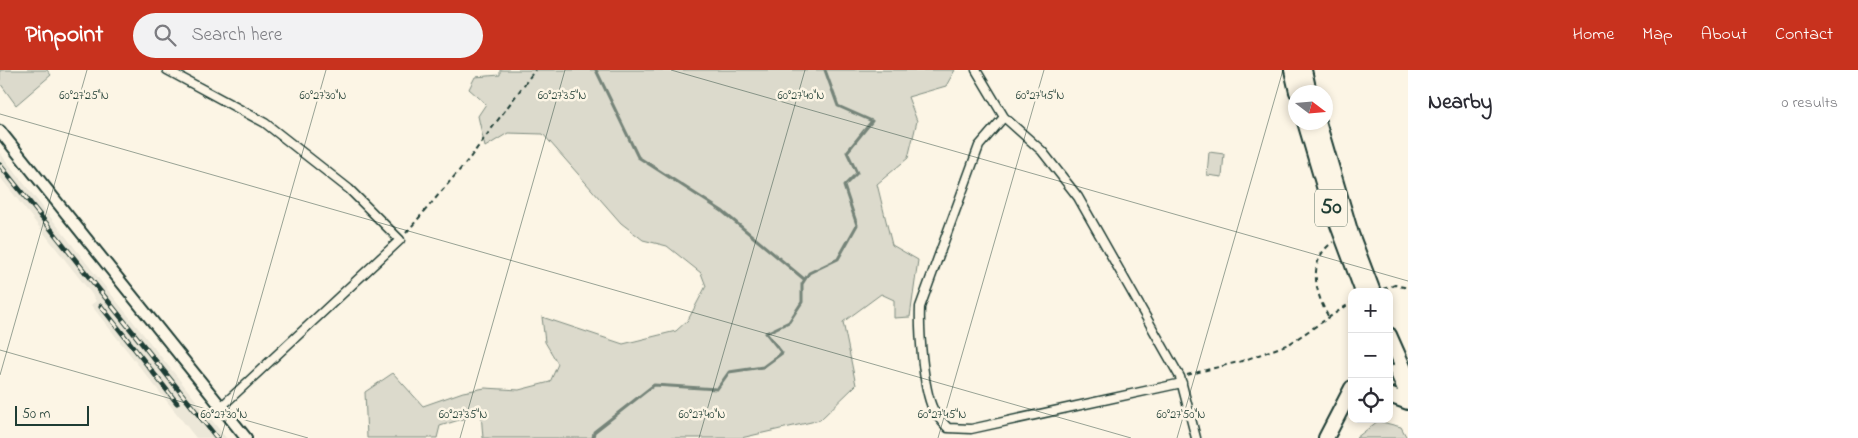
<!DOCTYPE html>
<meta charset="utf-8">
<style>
:root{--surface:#fff;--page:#f2f2f3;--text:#2b2b33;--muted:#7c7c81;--line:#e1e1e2;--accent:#c8321e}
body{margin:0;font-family:"Indie Flower",sans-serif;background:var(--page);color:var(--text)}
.controls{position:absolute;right:15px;bottom:15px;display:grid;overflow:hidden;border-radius:10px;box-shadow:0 2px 8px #0003}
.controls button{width:45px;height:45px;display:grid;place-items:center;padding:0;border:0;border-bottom:1px solid var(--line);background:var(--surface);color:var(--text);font:25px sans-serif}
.compass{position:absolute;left:1288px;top:15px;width:45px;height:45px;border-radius:50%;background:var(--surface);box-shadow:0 2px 8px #0003;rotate:106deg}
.scale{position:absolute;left:15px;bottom:12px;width:74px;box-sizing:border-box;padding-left:5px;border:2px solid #1f3d34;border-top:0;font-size:14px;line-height:18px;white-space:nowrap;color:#1f3d34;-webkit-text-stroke:4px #fcf5e5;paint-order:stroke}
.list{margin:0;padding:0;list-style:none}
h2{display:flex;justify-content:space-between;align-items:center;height:65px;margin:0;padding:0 20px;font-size:21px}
h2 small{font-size:16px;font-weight:400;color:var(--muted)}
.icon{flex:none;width:28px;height:28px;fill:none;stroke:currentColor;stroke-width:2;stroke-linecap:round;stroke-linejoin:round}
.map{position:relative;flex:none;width:1408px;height:368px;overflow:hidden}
header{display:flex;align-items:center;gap:30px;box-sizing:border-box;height:70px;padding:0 25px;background:var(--accent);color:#fff}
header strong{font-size:24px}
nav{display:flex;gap:28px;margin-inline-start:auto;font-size:18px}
.search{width:350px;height:45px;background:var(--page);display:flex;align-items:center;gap:12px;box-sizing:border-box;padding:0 18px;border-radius:28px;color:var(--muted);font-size:19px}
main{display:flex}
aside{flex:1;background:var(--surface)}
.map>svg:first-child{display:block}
.built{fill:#ece7d8}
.green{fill:#dcdacc;stroke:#7e8c80}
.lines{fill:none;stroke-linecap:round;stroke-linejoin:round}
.stream{stroke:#758479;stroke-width:3}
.minor-casing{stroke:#1f3d34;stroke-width:11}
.tertiary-casing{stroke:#1f3d34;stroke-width:14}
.trunk-casing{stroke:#1f3d34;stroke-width:18}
.path{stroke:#1f3d34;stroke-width:2;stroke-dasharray:5 4;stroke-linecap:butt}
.minor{stroke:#fcf5e5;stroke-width:8}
.tertiary{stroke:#fcf5e5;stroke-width:10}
.trunk{stroke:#fcf5e5;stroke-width:14}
.rail-casing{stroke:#1f3d34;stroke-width:5}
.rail{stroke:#fcf5e5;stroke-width:3;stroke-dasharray:9;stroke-linecap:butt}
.ticks{fill:none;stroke:#1f3d34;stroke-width:1;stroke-opacity:0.45}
.labels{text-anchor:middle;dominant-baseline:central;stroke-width:5;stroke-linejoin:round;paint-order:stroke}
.shield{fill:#fcf5e5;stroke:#617469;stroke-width:1}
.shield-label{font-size:21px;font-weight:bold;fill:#1f3d34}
.ticks-label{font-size:12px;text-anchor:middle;fill:#1f3d34;stroke:#fcf5e5;stroke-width:5;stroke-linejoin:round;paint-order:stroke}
</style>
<header>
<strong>Pinpoint</strong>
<div class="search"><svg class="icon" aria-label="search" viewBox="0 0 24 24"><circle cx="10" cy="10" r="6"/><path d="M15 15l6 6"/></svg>Search here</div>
<nav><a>Home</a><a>Map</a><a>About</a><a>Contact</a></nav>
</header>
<main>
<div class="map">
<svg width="1408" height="368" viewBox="0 0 1408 368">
<rect width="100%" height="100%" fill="#fcf5e5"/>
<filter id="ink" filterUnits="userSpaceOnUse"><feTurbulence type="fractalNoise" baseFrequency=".02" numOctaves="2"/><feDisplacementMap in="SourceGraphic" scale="10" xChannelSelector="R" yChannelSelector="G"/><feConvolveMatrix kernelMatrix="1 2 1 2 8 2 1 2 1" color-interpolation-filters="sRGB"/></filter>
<g filter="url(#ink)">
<path class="built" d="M 0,83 L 103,214 L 226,368 L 196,368 L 91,235 L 96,231 L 91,223 L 0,107 Z"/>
<path class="green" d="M 0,0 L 47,0 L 51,5 L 16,35 L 0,13 Z
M 500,0 L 955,0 L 946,16 L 908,27 L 917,51 L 908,88 L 877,114 L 892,175 L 918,190 L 910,247 L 894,248 L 894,230 L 881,224 L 843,252 L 856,315 L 820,350 L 741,368 L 483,368 L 481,343 L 440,356 L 437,368 L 367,368 L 365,322 L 393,303 L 423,336 L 463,322 L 485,318 L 519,320 L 550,312 L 558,294 L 545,272 L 542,247 L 623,274 L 676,261 L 688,250 L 706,216 L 701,203 L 667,176 L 643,170 L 621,153 L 543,64 L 508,63 L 485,77 L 478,46 L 486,34 L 469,19 L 475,7 L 500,5 Z
M 1209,82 L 1224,84 L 1222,107 L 1207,105 Z
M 1378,351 L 1401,357 L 1407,368 L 1356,368 Z"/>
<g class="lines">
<path class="stream" d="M 596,0 L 638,87 L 722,141 L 804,209
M 593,368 L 594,362 L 654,315 L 717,319 L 729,302 L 763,297 L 782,283 L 766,263 L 789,252 L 802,232 L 802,214 L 809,203 L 838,189 L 857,155 L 844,116 L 857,103 L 847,82 L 872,51 L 838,36 L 825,0"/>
<g class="minor-casing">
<path id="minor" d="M 167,0 L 265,53 L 349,119 L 400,170 L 221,337
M 976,0 L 1004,47 L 1042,81 L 1078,127 L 1180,307 L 1196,368
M 1004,47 L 979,76 L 920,237 C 919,261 923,318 933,339 C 937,346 942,352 948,358 L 971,359 L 1182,313"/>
</g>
<g class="tertiary-casing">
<path id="tertiary" d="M 0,61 L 246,368"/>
</g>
<g class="trunk-casing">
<path id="trunk" d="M 1292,0 L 1297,22
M 1304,0 L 1309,22
M 1305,52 L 1326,123 L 1363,222
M 1318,52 L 1351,164 L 1373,222
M 1389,265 L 1408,308
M 1397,301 L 1408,326
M 1389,325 L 1408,332
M 1326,368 L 1352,318"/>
</g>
<path class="path" d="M 406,163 L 469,89 L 535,0
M 1383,219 L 1395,215 L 1408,218
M 1328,246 C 1315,223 1307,190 1333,172
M 1187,305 L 1242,291 L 1289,274 L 1352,232"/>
<use href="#minor" class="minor"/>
<use href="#tertiary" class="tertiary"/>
<use href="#trunk" class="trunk"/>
<g class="rail-casing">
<path id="rail" d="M 0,95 L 217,368
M 101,236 L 177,333"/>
</g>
<use href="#rail" class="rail"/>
</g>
</g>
<path class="ticks" d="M 671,0 L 1408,211M 0,44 L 1131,368M 0,280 L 308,368M 0,305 L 87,0M 221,368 L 326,0M 460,368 L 565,0M 699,368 L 805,0M 938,368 L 1044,0M 1177,368 L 1283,0"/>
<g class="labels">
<rect class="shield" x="1315" y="119.5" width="32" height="37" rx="4"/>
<g class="shield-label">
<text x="1331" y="138">50</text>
</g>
</g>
<g class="ticks-label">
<text x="84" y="29">60°27'25"N</text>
<text x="323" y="29">60°27'30"N</text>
<text x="562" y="29">60°27'35"N</text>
<text x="801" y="29">60°27'40"N</text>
<text x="1040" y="29">60°27'45"N</text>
<text x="224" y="348">60°27'30"N</text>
<text x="463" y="348">60°27'35"N</text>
<text x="702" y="348">60°27'40"N</text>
<text x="1181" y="348">60°27'50"N</text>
<text x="942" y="348">60°27'45"N</text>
</g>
</svg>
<div class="controls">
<button>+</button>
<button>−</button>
<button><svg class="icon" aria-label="locate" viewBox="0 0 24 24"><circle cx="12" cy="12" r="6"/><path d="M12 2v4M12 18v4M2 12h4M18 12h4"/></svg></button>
</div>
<svg class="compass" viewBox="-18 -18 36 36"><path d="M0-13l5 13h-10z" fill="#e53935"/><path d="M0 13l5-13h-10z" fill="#7c7c81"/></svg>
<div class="scale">50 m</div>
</div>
<aside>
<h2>Nearby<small>0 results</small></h2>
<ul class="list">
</ul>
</aside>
</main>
